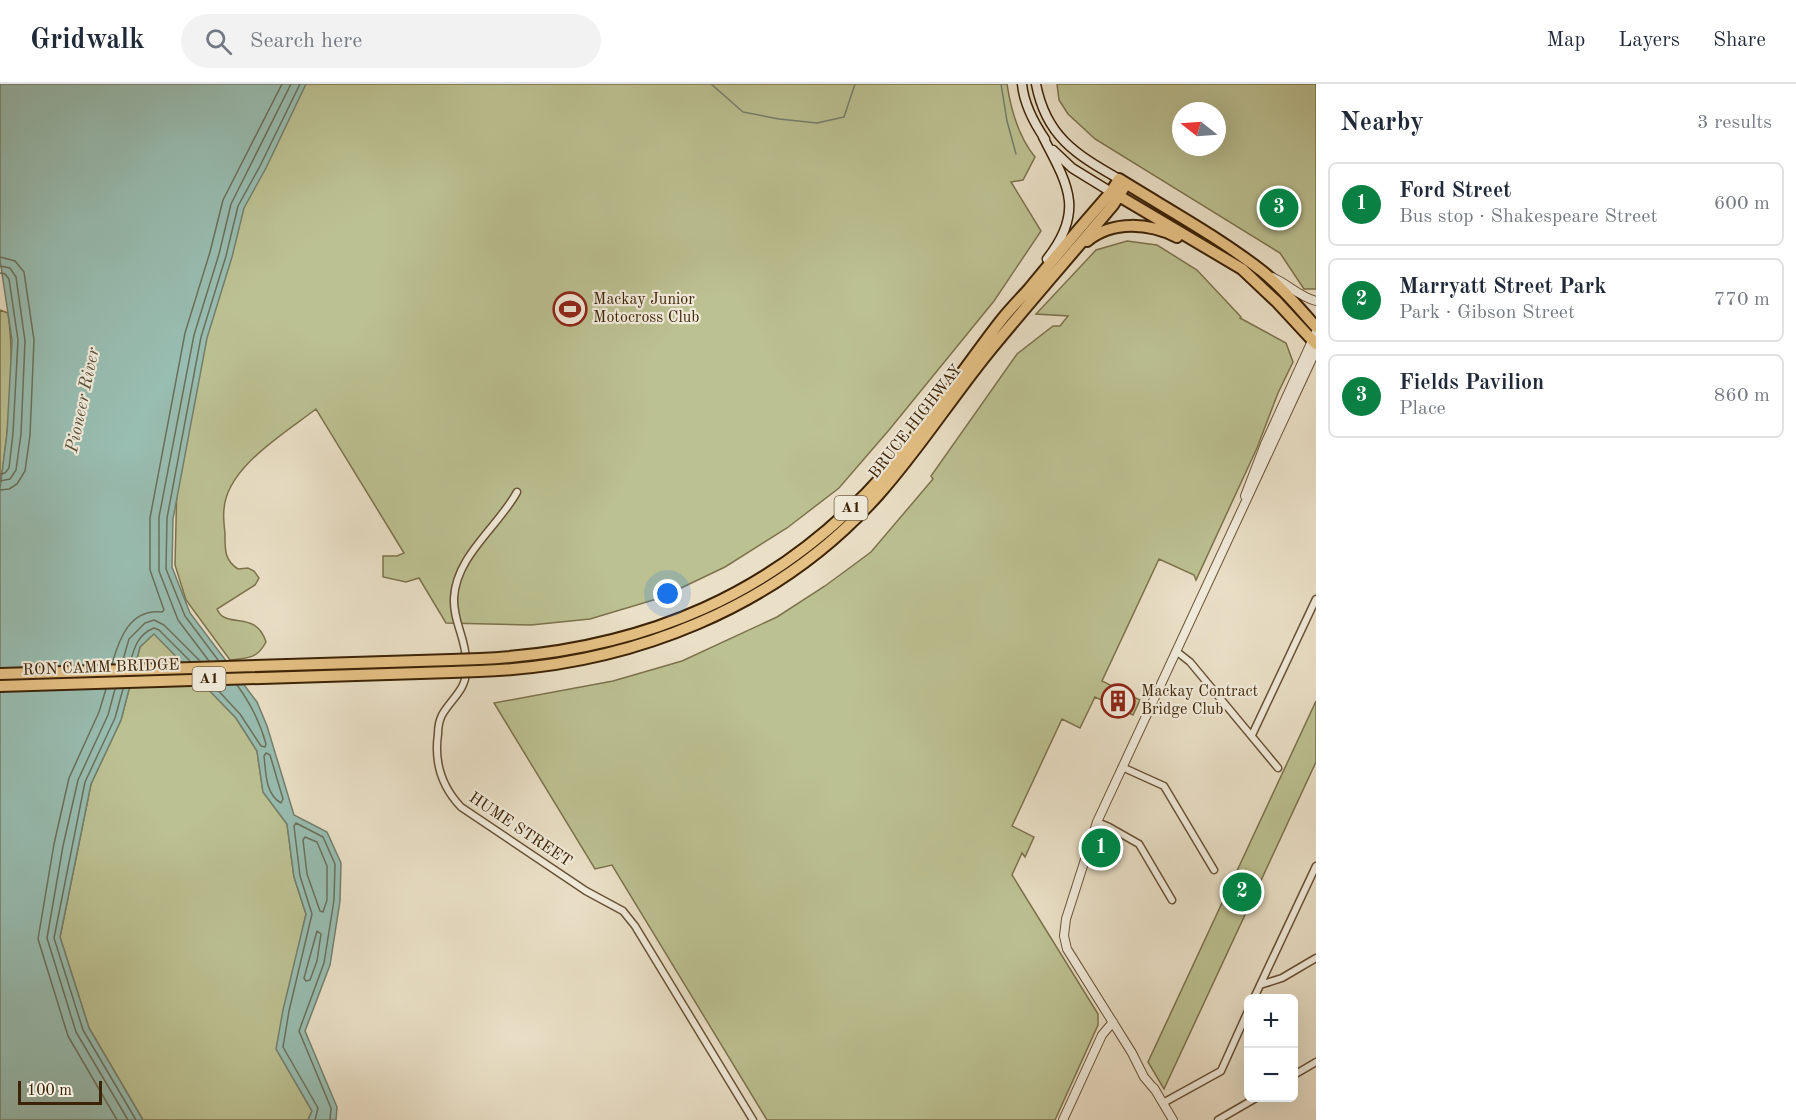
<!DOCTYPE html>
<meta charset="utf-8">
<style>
:root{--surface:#fff;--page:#f2f2f3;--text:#1f2937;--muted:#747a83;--line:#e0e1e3;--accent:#0b8043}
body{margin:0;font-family:"Old Standard TT",serif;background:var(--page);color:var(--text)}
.controls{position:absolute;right:18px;bottom:18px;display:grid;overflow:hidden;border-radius:9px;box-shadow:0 6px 24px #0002}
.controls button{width:54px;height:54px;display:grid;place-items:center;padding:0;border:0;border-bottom:2px solid var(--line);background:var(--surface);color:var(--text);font:30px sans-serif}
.compass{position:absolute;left:1172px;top:18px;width:54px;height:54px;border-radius:50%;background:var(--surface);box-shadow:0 6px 24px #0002;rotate:287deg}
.scale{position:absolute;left:18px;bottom:15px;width:84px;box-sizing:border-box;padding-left:6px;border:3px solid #3d2306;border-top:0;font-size:16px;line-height:21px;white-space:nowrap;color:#3d2306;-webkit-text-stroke:4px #f1ebdb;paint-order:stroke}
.you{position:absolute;left:668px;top:510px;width:21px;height:21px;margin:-15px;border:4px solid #fff;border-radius:50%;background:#1a73e8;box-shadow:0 0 0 9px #1a73e833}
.badge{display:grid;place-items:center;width:39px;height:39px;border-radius:50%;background:var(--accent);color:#fff;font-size:20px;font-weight:700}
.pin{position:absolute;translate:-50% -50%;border:3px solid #fff;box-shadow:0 2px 6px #0006}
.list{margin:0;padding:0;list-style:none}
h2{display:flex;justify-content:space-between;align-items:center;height:78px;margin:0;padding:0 24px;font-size:26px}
h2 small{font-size:20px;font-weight:400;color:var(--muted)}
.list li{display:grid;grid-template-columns:39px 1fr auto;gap:18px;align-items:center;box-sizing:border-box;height:84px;margin:0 12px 12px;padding:0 12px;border:2px solid var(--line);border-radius:9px}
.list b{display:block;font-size:22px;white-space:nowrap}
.list p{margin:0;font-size:20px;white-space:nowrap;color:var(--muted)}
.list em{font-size:20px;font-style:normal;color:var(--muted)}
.icon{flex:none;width:33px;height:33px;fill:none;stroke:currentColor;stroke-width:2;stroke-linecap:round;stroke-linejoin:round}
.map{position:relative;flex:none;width:1316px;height:1036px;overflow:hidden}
header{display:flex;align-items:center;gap:36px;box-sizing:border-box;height:84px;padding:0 30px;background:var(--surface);border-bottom:2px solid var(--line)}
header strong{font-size:28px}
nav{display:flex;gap:33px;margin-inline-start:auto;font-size:21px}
.search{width:420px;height:54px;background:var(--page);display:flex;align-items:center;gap:15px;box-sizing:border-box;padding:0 21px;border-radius:33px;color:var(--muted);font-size:22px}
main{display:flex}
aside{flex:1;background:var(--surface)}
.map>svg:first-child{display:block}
.green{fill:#bcc192;stroke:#7c724c;stroke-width:1.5;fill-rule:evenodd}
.water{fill:#98bdb1;stroke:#747f6d;stroke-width:1.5}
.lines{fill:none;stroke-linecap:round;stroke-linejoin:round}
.shore{stroke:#6a705c;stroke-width:1.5}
.stream{stroke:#747f6d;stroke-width:1.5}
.minor-casing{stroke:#685236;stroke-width:9}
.tertiary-casing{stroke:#685236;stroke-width:10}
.secondary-casing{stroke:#3d2306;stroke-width:11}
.trunk-casing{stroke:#3d2306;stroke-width:14}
.minor{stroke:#f1ebdb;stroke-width:6}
.tertiary{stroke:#f1ebdb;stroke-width:8}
.secondary{stroke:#f1ebdb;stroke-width:8}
.trunk{stroke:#e5c084;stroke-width:10}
.trunk-bridge-casing{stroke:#3d2306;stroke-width:14;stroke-linecap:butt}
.trunk-bridge{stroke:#e5c084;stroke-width:10}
.labels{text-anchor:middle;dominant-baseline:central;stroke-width:4.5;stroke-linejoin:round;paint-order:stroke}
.shield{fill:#f1ebdb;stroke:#735f46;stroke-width:1.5}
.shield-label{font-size:15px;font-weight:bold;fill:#3d2306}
.poi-label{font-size:16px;fill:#3d2306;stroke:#f1ebdb;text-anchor:start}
.street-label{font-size:16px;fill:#3d2306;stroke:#f1ebdb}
.water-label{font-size:18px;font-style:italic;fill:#585139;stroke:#f1ebdb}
</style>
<header>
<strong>Gridwalk</strong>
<div class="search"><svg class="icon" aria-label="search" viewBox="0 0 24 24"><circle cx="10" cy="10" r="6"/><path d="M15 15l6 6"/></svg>Search here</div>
<nav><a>Map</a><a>Layers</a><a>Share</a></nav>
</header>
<main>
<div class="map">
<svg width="1316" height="1036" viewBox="0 0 1316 1036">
<rect width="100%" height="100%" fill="#eae0c7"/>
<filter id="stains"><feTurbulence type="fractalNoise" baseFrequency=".00333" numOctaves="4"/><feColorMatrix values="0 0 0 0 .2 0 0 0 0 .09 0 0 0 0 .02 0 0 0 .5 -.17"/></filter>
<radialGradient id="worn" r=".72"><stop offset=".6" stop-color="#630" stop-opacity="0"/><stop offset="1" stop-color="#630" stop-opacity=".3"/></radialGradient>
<path class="green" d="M 290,0 L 1007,0 C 1011,27 1018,52 1035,73 L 1023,96 L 1011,98 L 1041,147 L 994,217 L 889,346 L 839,404 L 787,444 L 725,483 L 660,514 L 590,535 L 531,541 L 446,539 L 419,494 L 406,498 L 383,493 L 383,472 L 397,472 L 404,469 L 316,325 C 285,349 227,383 224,425 C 223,433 224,441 225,449 C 225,465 224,476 238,485 L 248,484 L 254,487 L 259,494 L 255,501 L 217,525 C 225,546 256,525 266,558 C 257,575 248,574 230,576 L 186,516 L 175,481 L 177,397 L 210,236 L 238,136 Z
M 1057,0 L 1316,0 L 1316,205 L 1304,205 L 1280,169 L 1095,55 L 1068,30 L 1059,16 ZM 1181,27 L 1217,27 L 1217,63 L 1181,63 Z
M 1127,157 L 1157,161 L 1197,186 L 1241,233 L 1240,234 L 1286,259 L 1293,278 L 1278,309 L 1257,364 L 1196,496 L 1194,491 L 1159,475 L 1102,597 L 1140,616 L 1133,631 L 1095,613 L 1080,644 L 1062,635 L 1012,742 L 1034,753 L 1025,773 L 1022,769 L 1012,791 L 1098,930 L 1098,941 L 1055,1036 L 767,1036 L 612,781 L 595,785 L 494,619 L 613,597 L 682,577 L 777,533 L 825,502 L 871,468 L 933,395 L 931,392 L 1017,270 L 1053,242 L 1060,242 L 1068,232 L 1036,230 L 1096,166 Z
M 0,226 L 8,229 C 16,287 8,347 0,405 Z
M 154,549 L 236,634 L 257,667 L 263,708 L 287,740 L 294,793 L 306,830 L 277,965 L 312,1027 L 308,1036 L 143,1036 L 89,944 L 60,853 L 91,700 L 121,636 L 140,563 Z
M 1316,617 L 1316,678 L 1164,1005 L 1148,978 Z"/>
<path class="water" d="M 0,0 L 306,0 L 266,84 L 244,124 L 232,173 L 207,254 L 173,435 L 172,483 L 190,529 L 257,618 L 267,642 L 294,731 L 327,748 L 341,779 L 340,817 L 330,881 L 305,947 L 337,1023 L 336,1036 L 308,1036 L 312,1027 L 276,965 L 283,926 L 306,830 L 294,793 L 287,740 L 263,708 L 257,667 L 236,634 L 154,550 L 140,563 L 121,636 L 91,700 L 60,853 L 89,944 L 143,1036 L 0,1036 L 0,405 L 7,349 L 12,256 L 0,176 Z"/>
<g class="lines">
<path class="shore" d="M 0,173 L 15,177 L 24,188 L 34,256 L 30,351 L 25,387 L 17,400 L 9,405 L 0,406
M 0,182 L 10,184 L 16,193 L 25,257 L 21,350 L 16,386 L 10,395 L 0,397
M 0,189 L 5,190 L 9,195 L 18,256 L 13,349 L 9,384 L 5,389 L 0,390
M 218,576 L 185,532 L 166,485 L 167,434 L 201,253 L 226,172 L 238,122 L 260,82 L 300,0
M 209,577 L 178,536 L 159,487 L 159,433 L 194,251 L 219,170 L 231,120 L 291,0
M 122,579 L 129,555 L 145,539 L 154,536 L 164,541 L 200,577
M 130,579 C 134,564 138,550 154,544 L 159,546 L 190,577
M 112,580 C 119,555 130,524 162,528 L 164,526 L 150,486 L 150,434 L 185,249 L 210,168 L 223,116 L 282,0
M 214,602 L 240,630 L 261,662 L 265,663 L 266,660 C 260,638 251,620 237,601
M 106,605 L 99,628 L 69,694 L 54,760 L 38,855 L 68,952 L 117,1036
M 115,605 L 108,631 L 78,696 L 63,762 L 47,854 L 76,948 L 128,1036
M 123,605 L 115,634 L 85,698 L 54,854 L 83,946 L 136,1036
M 266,669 L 270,671 L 283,715 L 281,719 C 265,710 266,688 264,672 Z
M 305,753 L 317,758 L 327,782 L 327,816 L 323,828 L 320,827 L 307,790 L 303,756 Z
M 317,847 L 321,850 L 317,877 L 310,896 L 306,897 L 304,894 Z
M 315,1036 L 318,1024 L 283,963 L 289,927 L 312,830 L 300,792 L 294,742 L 296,739 L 323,753 L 335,780 L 334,816 L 324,879 L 299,947 L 331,1024 L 330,1036"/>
<path class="stream" d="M 711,0 L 743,28 L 779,35 L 817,39 L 844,33 L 855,0
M 1001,0 L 1007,37 L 1016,70"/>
<g class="minor-casing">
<path id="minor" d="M 1176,567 L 1190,578 L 1278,684
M 466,577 C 466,554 453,538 454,514 C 456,472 498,443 517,408
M 466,587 C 466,606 451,615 442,631 C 439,637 438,643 438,650 C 434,678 442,703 461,723 L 586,807 L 623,827 L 635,842 L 753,1036
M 1252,651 L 1316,515
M 1122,683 L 1164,702 L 1214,786
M 1097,738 L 1109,743 L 1139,760 L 1172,816
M 1260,901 L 1282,894 L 1316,874
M 1254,914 L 1316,782
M 1294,991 L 1316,978
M 1163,1019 L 1221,987 L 1248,927
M 1218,1036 L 1256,1014"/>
</g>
<g class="tertiary-casing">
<path id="tertiary" d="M 1272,193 C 1288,200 1300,213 1316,217
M 1245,412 L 1265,360 L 1316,248
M 1154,1004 L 1173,1036
M 1155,1006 L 1144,993 L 1132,969 L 1067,865 L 1064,852 L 1066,835 L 1097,738 L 1316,266
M 1063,1036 L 1102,951 L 1113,938"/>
</g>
<g class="secondary-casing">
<path id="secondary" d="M 1022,0 C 1024,20 1034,39 1045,55
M 1036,0 C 1046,52 1075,70 1119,95
M 1043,53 C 1068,101 1085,127 1047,175
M 1053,66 L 1072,84 L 1111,108"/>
</g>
<g class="trunk-casing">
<path id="trunk" d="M 1114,109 L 1242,185 L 1277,218 L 1316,260
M 1087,157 C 1113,136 1149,139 1177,153
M 480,575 C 643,567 778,511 887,387 C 927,340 962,287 999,239 C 1008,227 1019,216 1029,205 C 1056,172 1083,140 1111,108 L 1119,95 C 1167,125 1217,152 1262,187 C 1282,203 1299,224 1316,243
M 479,587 C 630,582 778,524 879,410 C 918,366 950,316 987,270 C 1028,220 1071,171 1113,121 L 1126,100
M 0,590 L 451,576
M 0,602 L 452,588"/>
</g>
<use href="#minor" class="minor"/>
<use href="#tertiary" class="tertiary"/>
<use href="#secondary" class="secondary"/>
<use href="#trunk" class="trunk"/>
<g class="trunk-bridge-casing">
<path id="trunk-bridge" d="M 451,576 L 480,575
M 452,588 L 479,587"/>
</g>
<use href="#trunk-bridge" class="trunk-bridge"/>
</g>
<defs>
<g id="stadium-ring" transform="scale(1.725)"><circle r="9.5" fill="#f1ebdb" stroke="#8f2418" stroke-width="1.5"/><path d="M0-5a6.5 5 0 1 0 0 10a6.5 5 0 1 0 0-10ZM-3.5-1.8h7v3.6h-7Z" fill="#8f2418"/></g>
<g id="building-ring" transform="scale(1.725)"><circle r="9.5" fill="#f1ebdb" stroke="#8f2418" stroke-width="1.5"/><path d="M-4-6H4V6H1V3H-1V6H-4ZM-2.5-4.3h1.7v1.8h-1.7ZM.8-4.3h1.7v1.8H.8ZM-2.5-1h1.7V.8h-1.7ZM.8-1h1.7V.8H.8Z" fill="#8f2418"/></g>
</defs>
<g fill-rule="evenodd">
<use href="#stadium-ring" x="570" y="225"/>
<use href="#building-ring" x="1118" y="617"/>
</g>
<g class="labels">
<g class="shield">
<rect x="834.5" y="412" width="33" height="24" rx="4.5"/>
<rect x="192.5" y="583" width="33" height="24" rx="4.5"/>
</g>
<g class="shield-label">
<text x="851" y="424">A1</text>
<text x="209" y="595">A1</text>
</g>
<g class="poi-label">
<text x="593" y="216">Mackay Junior<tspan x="593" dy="18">Motocross Club</tspan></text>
<text x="1141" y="608">Mackay Contract<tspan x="1141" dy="18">Bridge Club</tspan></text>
</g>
<g class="street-label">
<text transform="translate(916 338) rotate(-52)">BRUCE HIGHWAY</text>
<text transform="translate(101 584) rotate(-2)">RON CAMM BRIDGE</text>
<text transform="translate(520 746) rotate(34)">HUME STREET</text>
</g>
<g class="water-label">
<text transform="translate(83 316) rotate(-78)">Pioneer River</text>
</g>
</g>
<rect width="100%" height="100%" filter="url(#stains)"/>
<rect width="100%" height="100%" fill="url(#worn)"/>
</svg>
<div class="controls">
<button>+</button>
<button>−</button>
</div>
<svg class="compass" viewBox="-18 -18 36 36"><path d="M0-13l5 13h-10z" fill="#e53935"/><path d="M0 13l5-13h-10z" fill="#747a83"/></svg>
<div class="scale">100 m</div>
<div class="you"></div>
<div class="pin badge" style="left:1101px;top:764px">1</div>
<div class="pin badge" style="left:1242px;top:808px">2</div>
<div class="pin badge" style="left:1279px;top:124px">3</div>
</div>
<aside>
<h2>Nearby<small>3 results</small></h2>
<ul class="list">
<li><span class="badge">1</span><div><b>Ford Street</b><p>Bus stop · Shakespeare Street</p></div><em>600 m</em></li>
<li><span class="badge">2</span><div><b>Marryatt Street Park</b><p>Park · Gibson Street</p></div><em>770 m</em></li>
<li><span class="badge">3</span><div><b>Fields Pavilion</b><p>Place</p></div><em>860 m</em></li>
</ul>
</aside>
</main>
